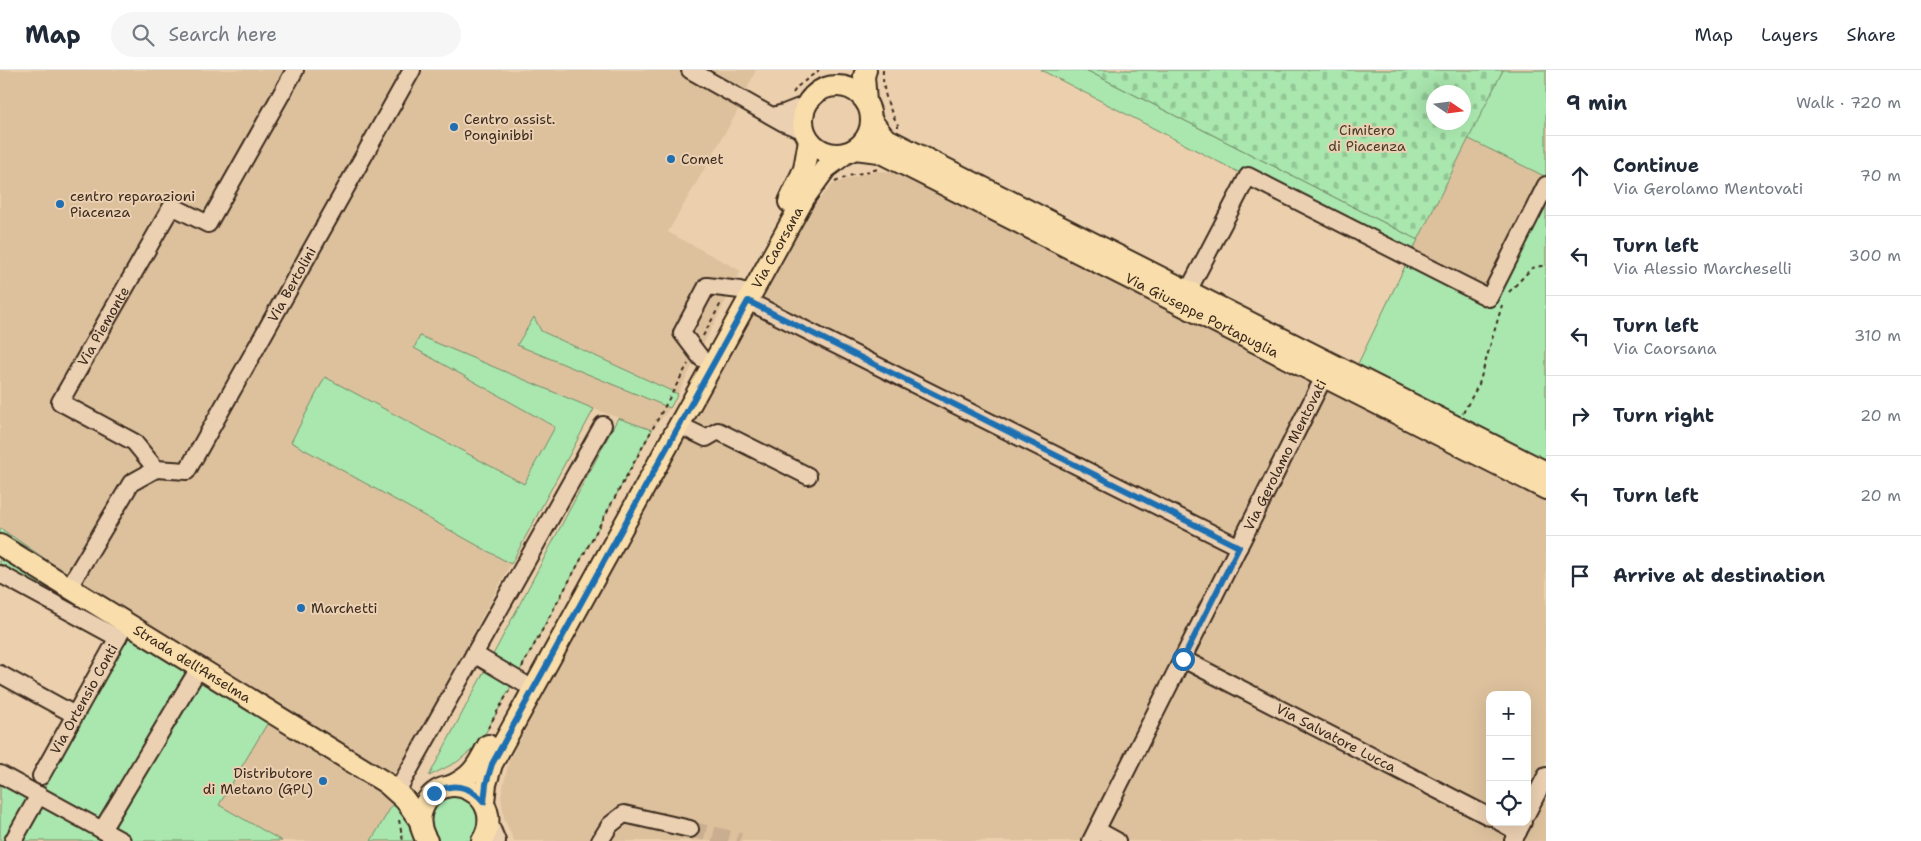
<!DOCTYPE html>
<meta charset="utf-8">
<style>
:root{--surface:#fff;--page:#f6f6f7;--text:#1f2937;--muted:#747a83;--line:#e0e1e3}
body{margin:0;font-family:"Shantell Sans",sans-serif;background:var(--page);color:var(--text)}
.controls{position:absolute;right:15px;bottom:15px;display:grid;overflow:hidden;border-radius:10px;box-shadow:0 5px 20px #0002}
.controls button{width:45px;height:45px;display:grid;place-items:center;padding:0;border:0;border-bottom:1px solid var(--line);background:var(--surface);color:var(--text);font:25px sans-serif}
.compass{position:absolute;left:1426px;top:15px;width:45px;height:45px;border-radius:50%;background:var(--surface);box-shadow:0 5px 20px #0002;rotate:103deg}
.stop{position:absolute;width:15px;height:15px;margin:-11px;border:4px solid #1f6fb2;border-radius:50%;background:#fff}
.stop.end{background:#1f6fb2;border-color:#fff;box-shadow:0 1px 5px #0008}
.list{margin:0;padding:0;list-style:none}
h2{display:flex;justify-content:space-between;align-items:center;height:65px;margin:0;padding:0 20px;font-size:21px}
h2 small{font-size:16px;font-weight:400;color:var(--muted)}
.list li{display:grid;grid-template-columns:32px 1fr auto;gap:15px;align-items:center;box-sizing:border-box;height:80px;padding:0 20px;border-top:1px solid var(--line)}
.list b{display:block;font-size:19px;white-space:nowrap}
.list p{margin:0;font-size:16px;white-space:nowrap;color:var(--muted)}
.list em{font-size:16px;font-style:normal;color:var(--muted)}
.icon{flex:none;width:28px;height:28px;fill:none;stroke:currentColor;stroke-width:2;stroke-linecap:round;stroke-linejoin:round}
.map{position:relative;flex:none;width:1546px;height:771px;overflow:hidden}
header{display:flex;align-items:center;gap:30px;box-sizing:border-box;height:70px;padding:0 25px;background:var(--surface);border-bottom:1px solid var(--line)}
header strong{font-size:24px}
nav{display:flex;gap:28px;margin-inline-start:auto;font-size:18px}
.search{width:350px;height:45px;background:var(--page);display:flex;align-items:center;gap:12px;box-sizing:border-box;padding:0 18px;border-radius:28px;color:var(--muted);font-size:19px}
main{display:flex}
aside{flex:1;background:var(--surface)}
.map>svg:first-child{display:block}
.built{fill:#ddc19d;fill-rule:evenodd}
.grass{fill:#a9e7ae;stroke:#728866}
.cemetery{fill:url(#cemetery-stones);stroke:#728866;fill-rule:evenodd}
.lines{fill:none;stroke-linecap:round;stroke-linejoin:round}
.minor-tunnel{stroke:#c9af90;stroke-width:16;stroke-dasharray:16 8;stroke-linecap:butt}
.minor-casing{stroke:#3b2a1e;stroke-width:20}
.major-casing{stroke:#3b2a1e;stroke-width:24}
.path{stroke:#3b2a1e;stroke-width:2;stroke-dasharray:4 4;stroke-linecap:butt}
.minor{stroke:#ebd0b2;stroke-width:16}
.major{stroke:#f9deab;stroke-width:20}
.route{stroke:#1f6fb2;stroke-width:6}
.poi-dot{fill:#1f6fb2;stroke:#ebd0b2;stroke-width:2}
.labels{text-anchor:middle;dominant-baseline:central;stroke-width:4;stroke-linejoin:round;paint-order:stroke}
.poi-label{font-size:14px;fill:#3b2a1e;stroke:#ebd0b2;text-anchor:start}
.park-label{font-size:14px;fill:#463d2c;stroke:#ebd0b2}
.street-label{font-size:14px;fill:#3b2a1e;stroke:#ebd0b2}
</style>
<header>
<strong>Map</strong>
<div class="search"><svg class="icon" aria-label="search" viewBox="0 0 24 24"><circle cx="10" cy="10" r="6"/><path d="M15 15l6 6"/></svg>Search here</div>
<nav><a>Map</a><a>Layers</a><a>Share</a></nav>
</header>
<main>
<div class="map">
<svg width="1546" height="771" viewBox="0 0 1546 771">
<defs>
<pattern id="cemetery-stones" width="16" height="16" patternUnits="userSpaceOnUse" patternTransform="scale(1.25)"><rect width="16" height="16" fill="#a9e7ae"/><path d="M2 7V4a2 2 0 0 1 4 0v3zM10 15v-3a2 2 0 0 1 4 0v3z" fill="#92c695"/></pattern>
</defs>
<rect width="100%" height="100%" fill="#ecd0ad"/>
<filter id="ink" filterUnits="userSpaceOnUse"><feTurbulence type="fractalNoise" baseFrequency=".02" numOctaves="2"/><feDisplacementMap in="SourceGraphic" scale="10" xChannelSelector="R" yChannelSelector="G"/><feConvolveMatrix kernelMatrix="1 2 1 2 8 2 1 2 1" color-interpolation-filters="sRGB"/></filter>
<g filter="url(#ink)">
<path class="built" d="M 0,0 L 756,0 L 736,44 L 668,162 L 741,201 L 678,324 L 541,261 L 534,248 L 518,274 L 670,338 L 652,360 L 594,339 L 404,692 L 397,727 L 371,771 L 282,771 L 219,735 L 130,564 L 45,519 L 57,497 L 0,458 Z
M 1467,68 L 1546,107 L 1488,229 L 1408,190 Z
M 873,101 L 894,102 L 1546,409 L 1546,771 L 1101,771 L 1184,589 L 1088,771 L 514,771 L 504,748 L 501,726 L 509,690 L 644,434 L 808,142 L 833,114 ZM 1490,625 L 1527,625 L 1527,752 L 1490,752 Z"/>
<path class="grass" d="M 1041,0 L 1086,0 L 1418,170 L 1408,189 L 1488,229 L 1546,110 L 1546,401 L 1353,304 L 1408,190 Z
M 1503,0 L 1546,0 L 1546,107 L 1467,68 Z
M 534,247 L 541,261 L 678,324 L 670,338 L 517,275 Z
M 420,266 L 594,339 L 511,494 L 291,372 L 325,307 L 524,414 L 555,357 L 414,278 Z
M 618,348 L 652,360 L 480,673 L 457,692 L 429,706 Z
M 0,458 L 57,497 L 45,519 L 0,494 Z
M 130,564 L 270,649 L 219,735 L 282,771 L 0,771 L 0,705 L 39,727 Z
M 451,721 L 483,739 L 477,771 L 432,771 L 427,738 Z
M 397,727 L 416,761 L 414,771 L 371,771 Z"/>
<path class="cemetery" d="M 1086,0 L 1503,0 L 1418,170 ZM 1434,22 L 1464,22 L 1464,52 L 1434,52 Z"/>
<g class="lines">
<path class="minor-tunnel" d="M 690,759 L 740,771"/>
<g class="minor-casing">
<g id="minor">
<path d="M 690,0 L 784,53 L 805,61"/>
<path d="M 773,46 L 784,43 L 807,34"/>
<path d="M 1188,221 L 1248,106 L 1489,228 L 1546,115"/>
<path d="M 748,231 L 1239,477"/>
<path d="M 701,288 L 682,263 L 707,216 L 740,220"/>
<path d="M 679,355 L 706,368 L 718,361 L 808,406"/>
<path id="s1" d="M 156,399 L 187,401 L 412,0"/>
<path d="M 0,504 L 118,568"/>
<path id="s2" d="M 69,517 L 131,413 L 156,399 L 134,372 L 60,332 L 172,136 L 208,154 L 295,0"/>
<path d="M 474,584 L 523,613"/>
<path id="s3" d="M 1183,589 L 1490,747"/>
<path d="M 0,604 L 75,645"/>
<path d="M 0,704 L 122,771"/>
<path id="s4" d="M 41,706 L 126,553"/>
<path d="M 400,716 L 603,355"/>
<path d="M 1527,743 L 1546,706"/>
<path d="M 489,752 L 497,771"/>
<path d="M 1500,752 L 1518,762"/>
<path d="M 102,760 L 199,598"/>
<path d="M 1097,760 L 1117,771"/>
<path d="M 13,771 L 39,725"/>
<path d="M 600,771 L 610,755 L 624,744 L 690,759"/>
<path id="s5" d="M 1091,771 L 1329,297"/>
<path d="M 1513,771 L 1523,752"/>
</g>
</g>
<g class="major-casing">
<g id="major">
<path d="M 866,0 L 864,6 L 866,32"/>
<circle cx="837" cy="50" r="34"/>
<path d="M 871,50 L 885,68 L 1546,402"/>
<path id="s6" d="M 855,79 L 879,82 L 905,95 L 1546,419"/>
<path d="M 789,132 L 804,99 L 809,70"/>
<path id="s7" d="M 0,475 L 386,713 L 405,730 L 420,751"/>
<path d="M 451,716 C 473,706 477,696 488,675"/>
<path id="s8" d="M 484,732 L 486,714 L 492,694 L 805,127 L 826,98 L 846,83"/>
<path d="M 427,771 C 421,761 418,749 423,738 C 443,692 509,726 482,771"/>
</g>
</g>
<path class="path" d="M 883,0 C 882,20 888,37 898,55 L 898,57
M 793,23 L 797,17 L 819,0
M 835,112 L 849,106 L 878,99
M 1509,222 L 1532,198 L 1546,195
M 703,266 L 721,233
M 1463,343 L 1479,314 L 1502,235
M 522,597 L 688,294
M 488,658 L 509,621
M 399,750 L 403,771"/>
<use href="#minor" class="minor"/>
<use href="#major" class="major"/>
</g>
</g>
<g class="lines" filter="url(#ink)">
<path class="route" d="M 434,723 C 452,712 470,715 484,732 L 486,714 L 492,694 L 748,231 L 1239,477 L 1183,589"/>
</g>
<g class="poi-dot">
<circle cx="454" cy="57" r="5"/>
<circle cx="671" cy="89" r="5"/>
<circle cx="60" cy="134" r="5"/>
<circle cx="301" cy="538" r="5"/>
<circle cx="323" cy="711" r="5"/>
</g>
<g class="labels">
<g class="poi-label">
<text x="464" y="49">Centro assist.<tspan x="464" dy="16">Ponginibbi</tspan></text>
<text x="681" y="89">Comet</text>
<text x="70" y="126">centro reparazioni<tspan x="70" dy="16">Piacenza</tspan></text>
<text x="311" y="538">Marchetti</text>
<text x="313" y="703" text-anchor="end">Distributore<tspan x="313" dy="16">di Metano (GPL)</tspan></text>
</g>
<g class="park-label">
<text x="1367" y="60">Cimitero<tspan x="1367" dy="16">di Piacenza</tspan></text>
</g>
<g class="street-label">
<text stroke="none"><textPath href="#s8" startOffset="629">Via Caorsana</textPath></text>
<text stroke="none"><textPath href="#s1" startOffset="245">Via Bertolini</textPath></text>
<text stroke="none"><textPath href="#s6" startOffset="386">Via Giuseppe Portapuglia</textPath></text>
<text stroke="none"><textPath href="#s2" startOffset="356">Via Piemonte</textPath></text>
<text stroke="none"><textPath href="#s5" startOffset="432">Via Gerolamo Mentovati</textPath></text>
<text stroke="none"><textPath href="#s7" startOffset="226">Strada dell'Anselma</textPath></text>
<text stroke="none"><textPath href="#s4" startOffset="88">Via Ortensio Conti</textPath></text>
<text stroke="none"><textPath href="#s3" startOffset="172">Via Salvatore Lucca</textPath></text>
</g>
</g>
</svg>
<div class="controls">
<button>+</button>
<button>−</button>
<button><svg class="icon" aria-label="locate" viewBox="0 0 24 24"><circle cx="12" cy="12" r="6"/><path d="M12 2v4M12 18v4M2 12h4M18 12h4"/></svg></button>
</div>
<svg class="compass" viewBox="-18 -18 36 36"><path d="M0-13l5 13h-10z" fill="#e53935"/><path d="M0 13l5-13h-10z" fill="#747a83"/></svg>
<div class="stop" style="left:1183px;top:589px"></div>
<div class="stop end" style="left:434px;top:723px"></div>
</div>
<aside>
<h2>9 min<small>Walk · 720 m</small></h2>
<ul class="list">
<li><svg class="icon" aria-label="ahead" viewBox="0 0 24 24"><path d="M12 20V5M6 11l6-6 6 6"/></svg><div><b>Continue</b><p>Via Gerolamo Mentovati</p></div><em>70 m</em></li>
<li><svg class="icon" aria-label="left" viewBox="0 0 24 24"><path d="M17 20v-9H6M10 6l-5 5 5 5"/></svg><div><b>Turn left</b><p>Via Alessio Marcheselli</p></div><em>300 m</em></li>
<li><svg class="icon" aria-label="left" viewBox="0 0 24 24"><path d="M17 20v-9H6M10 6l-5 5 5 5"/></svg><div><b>Turn left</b><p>Via Caorsana</p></div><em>310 m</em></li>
<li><svg class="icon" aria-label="right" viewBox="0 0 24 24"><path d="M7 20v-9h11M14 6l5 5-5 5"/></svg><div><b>Turn right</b></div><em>20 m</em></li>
<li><svg class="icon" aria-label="left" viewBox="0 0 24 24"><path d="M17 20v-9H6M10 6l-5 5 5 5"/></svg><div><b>Turn left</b></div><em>20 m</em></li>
<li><svg class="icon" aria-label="arrive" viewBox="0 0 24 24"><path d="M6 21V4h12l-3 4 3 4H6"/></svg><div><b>Arrive at destination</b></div></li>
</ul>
</aside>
</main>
